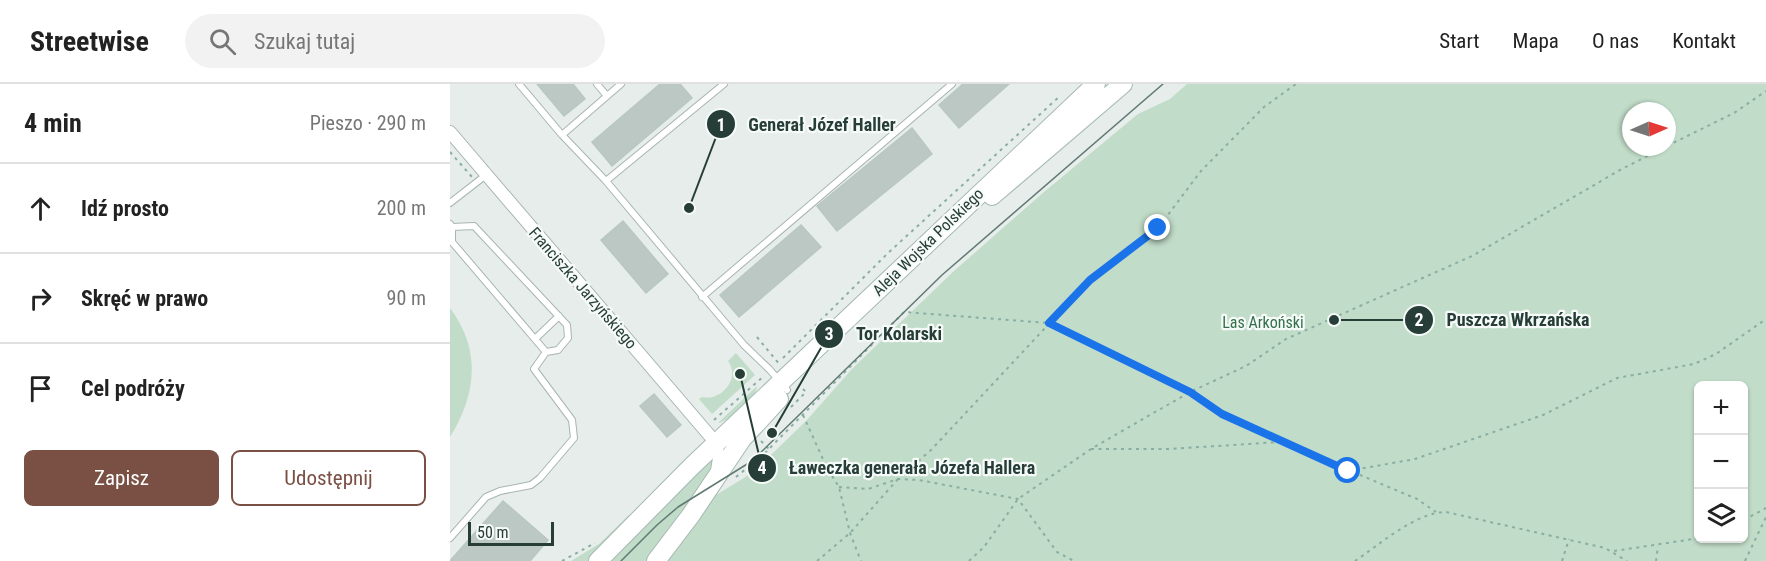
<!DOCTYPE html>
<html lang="pl">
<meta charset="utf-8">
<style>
:root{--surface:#fff;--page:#f2f2f2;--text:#222;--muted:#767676;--line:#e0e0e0;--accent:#7a5044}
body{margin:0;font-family:"Roboto Condensed",sans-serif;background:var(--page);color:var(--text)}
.controls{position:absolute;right:18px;bottom:18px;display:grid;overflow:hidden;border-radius:9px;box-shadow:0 2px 4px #0004}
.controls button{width:54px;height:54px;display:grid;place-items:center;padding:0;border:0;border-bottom:2px solid var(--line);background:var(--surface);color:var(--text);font:30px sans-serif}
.compass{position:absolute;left:1172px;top:18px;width:54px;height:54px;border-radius:50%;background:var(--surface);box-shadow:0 2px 4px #0004;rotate:87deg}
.scale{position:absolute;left:18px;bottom:15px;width:86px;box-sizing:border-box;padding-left:6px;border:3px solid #263e37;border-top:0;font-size:16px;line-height:21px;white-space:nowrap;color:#263e37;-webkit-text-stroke:4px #f6faf8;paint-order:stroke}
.stop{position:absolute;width:18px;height:18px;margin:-14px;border:4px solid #1a73e8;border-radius:50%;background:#fff}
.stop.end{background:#1a73e8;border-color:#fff;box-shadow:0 2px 6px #0008}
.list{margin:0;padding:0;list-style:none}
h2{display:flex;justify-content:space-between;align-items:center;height:78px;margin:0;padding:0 24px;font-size:26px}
h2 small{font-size:20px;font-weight:400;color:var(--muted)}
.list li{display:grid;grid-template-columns:39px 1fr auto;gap:18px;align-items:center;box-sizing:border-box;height:90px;padding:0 24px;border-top:2px solid var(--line)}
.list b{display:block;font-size:22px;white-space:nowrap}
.list em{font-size:20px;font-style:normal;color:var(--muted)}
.actions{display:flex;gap:12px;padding:18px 24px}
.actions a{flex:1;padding:14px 0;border:2px solid var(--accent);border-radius:9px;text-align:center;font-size:21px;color:var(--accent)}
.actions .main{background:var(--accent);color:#fff}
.icon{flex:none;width:33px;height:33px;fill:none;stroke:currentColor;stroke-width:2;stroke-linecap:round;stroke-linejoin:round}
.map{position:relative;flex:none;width:1316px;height:477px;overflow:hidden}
header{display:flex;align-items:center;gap:36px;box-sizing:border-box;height:84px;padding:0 30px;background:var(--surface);border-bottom:2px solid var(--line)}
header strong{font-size:28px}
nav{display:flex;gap:33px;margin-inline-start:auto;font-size:21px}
.search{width:420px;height:54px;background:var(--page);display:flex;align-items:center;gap:15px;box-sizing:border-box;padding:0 21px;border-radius:33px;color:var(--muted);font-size:22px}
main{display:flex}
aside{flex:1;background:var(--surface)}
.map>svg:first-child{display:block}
.green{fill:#c1dcc8;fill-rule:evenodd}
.building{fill:#bbc8c3;stroke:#b9c7c1;stroke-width:1.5}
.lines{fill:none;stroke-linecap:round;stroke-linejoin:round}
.service-casing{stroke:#a9b5b1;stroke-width:8}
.minor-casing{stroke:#a9b5b1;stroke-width:14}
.secondary-casing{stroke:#a5b8b1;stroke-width:20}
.path{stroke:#8aaea2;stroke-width:2;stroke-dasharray:3 4.5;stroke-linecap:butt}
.service{stroke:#fff;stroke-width:6}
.minor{stroke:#fff;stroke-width:12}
.secondary{stroke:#fff;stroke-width:18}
.tram{stroke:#617973;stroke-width:1.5}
.route{stroke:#1a73e8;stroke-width:8}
.labels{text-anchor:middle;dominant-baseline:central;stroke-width:4.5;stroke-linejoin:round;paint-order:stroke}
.street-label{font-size:16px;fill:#263e37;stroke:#f6faf8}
.park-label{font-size:16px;fill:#34714b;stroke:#f6faf8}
.leader{fill:none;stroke:#263e37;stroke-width:2}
.callout-dot{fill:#263e37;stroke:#f6faf8;stroke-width:2}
.mark-label{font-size:18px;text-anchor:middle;font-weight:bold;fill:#fff}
.callout-label{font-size:18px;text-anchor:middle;font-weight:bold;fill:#263e37;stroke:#f6faf8;stroke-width:4.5;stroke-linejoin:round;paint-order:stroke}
</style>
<header>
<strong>Streetwise</strong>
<div class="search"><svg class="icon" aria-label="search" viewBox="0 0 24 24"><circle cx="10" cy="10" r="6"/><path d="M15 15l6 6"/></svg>Szukaj tutaj</div>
<nav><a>Start</a><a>Mapa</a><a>O nas</a><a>Kontakt</a></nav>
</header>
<main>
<aside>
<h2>4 min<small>Pieszo · 290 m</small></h2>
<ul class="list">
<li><svg class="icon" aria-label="ahead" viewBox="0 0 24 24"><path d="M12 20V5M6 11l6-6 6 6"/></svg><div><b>Idź prosto</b></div><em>200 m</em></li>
<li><svg class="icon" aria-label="right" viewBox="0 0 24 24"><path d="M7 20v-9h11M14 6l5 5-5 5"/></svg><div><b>Skręć w prawo</b></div><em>90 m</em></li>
<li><svg class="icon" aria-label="arrive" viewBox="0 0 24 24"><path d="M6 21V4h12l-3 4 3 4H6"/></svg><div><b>Cel podróży</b></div></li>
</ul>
<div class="actions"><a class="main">Zapisz</a><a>Udostępnij</a></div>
</aside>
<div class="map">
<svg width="1316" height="477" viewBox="0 0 1316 477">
<rect width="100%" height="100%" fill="#e6edea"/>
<path class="green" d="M 737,0 L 1316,0 L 1316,477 L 216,477 L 266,411 L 294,394 L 322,370 L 356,337 L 402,285 L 504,187 L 594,108 L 688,30 L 720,15 ZM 1181,27 L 1217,27 L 1217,63 L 1181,63 ZM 1248,302 L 1294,302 L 1294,454 L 1248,454 Z
M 0,224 C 31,265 27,310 0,353 Z
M 286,269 L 305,291 L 262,330 L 249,315 L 252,313 C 271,318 291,294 278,277 Z
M 307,302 C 307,314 280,337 268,339 Z
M 262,371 L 267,378 L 198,477 L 156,477 Z
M 179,431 L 183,433 L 140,477 L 121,477 L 149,460 Z"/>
<path class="building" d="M 87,0 L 123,0 L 135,15 L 114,32 Z
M 210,0 L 230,0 L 242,14 L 162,82 L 142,58 Z
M 513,0 L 559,0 L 509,44 L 489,21 Z
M 462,44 L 482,70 L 387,147 L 367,122 Z
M 173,137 L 218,190 L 196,209 L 151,156 Z
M 351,141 L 371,163 L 289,233 L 270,211 Z
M 204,310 L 231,341 L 217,353 L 190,322 Z
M 53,417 L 98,456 L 80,477 L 0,477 Z"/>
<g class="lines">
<g class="service-casing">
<path id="service" d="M 69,0 L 112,51
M 147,0 L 157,12
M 171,0 L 112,51 L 156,97 L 294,261 L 320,286 L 337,306
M 156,97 L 274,0
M 0,119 L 36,91
M 0,140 L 2,143 L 2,158 L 96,268 L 108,266 L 118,254 L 117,241 L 24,142 L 2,143
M 252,213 L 502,0
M 85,255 L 109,232
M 0,454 L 36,413 L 50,407 L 81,401 L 90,394 L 124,354 L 122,336 L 84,285 L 96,268"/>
</g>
<g class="minor-casing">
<path id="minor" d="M 0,48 L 266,359 L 269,374 L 267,387"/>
</g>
<g class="secondary-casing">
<path id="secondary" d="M 542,112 L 673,0
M 148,477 L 242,382 L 646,0
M 206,477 L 241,431 L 292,355 L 329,315"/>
</g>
<path class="path" d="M 1217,62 L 1284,29 L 1316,7
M 0,68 L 22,93
M 307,253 L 330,281
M 333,274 L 438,169 L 610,12
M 341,323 L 356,308 L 350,302
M 353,331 L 377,384 L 389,403 L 400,449 L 411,477
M 264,336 L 314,292
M 311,357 L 319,365
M 641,365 L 719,365 L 830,358
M 898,387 L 965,375 L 1093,331 L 1167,294 L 1244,280 L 1266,270 L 1316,235
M 286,393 L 312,372 L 454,228 L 599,239 L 740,308 L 772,330 L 832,358 L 967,415 L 986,428
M 389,403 L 418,405 L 448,395 L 469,396 L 568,415 L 607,468 L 624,477
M 1294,436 L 1316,424
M 1164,467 L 1250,454
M 112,477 L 145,459
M 367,477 L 400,449 L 448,395 L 481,366 L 640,196 L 708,144 L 751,87 L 814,23 L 846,0
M 519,477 L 534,463 L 568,415 L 641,365 L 740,308 L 796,282 L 836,255 L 1022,172 L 1170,86 L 1215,63
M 905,477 C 929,461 966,428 996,428 L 1155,464 L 1177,477
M 1112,477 L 1119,455
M 1206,477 L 1208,462
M 1295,477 L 1316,433"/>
<use href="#service" class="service"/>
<use href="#minor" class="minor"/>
<use href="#secondary" class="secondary"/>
<path class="tram" d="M 171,477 L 207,441 L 228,423 L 302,377 L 492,191 L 713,0"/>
</g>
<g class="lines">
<path class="route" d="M 708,144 L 640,196 L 599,239 L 740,308 L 772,330 L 898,387"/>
</g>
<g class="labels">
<g class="street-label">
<text transform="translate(478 158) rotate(-44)">Aleja Wojska Polskiego</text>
<text transform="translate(133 204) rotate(49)">Franciszka Jarzyńskiego</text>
</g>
<g class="park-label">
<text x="813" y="238">Las Arkoński</text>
</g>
</g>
<path class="leader" d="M239 124L271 40M884 236L969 236M322 349L379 250M290 290L312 384"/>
<g class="callout-dot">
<circle cx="239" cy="124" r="6"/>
<circle cx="884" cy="236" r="6"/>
<circle cx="322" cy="349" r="6"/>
<circle cx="290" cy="290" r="6"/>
<circle cx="271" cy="40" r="15"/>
<circle cx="969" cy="236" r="15"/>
<circle cx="379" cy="250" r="15"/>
<circle cx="312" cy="384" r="15"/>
</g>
<g class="mark-label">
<text x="271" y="47">1</text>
<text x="969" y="242">2</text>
<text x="379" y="256">3</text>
<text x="312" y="390">4</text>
</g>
<g class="callout-label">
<text x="372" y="47">Generał Józef Haller</text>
<text x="1068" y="242">Puszcza Wkrzańska</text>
<text x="449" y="256">Tor Kolarski</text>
<text x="462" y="390">Ławeczka generała Józefa Hallera</text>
</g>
</svg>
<div class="controls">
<button>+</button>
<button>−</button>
<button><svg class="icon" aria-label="layers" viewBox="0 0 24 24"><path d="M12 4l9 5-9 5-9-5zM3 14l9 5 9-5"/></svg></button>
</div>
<svg class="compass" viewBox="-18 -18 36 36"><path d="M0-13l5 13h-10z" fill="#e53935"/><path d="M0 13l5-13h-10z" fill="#767676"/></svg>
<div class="scale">50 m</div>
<div class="stop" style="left:898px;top:387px"></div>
<div class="stop end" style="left:708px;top:144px"></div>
</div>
</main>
